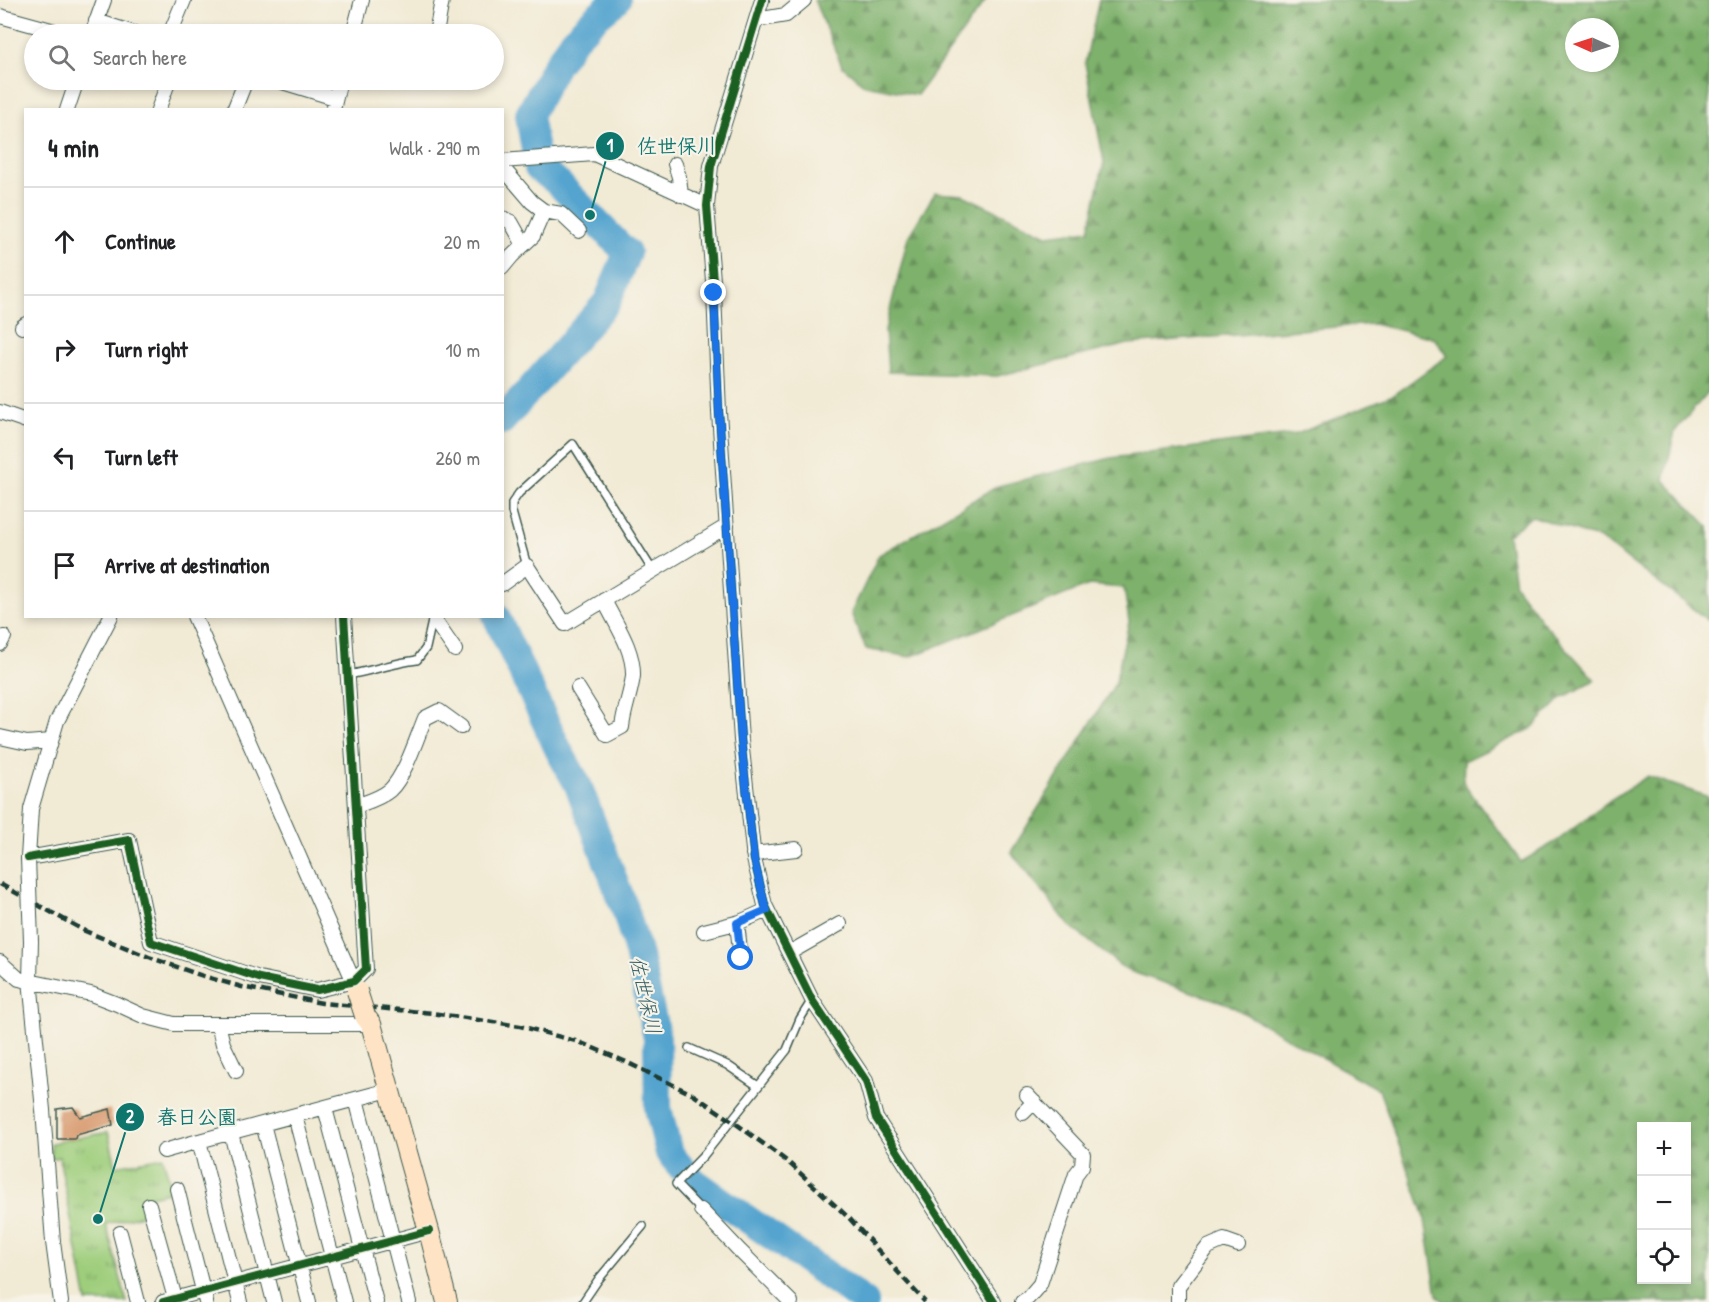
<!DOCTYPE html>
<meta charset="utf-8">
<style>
:root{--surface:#fff;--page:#f2f2f2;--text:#202124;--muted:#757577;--line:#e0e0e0}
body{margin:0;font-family:"Patrick Hand","Klee One",sans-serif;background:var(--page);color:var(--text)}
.controls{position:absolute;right:18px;bottom:18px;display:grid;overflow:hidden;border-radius:0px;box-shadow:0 3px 9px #0003}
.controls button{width:54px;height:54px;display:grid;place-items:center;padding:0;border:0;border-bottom:2px solid var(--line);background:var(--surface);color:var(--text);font:30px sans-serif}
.compass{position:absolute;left:1565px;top:18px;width:54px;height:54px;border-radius:50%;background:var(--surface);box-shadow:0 3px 9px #0003;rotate:273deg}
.stop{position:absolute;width:18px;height:18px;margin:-14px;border:4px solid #1a73e8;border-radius:50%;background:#fff}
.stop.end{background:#1a73e8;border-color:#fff;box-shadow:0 2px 6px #0008}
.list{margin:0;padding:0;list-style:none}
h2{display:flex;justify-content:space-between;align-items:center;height:78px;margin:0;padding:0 24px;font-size:26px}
h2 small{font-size:20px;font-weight:400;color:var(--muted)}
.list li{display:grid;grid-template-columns:39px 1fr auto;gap:18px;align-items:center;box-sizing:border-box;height:108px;padding:0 24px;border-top:2px solid var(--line)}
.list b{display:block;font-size:22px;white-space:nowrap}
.list em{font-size:20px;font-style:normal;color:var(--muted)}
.icon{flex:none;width:33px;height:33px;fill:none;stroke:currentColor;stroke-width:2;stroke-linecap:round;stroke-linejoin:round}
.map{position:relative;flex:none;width:1709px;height:1302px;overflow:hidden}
.search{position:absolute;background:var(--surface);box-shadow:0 3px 9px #0003;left:24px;top:24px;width:480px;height:66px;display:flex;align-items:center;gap:15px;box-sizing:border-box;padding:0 21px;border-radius:33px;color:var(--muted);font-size:22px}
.panel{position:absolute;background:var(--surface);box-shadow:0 3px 9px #0003;left:24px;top:108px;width:480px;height:510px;border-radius:0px}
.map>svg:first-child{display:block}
.forest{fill:url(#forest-firs);stroke:#4e7750;stroke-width:1.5;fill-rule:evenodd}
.park{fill:url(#park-tufts);stroke:#5e8658;stroke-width:1.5}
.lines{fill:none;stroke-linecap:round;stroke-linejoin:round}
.river{stroke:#55a4cf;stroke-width:28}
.building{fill:#d69467}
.lane-casing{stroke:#3e574c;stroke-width:10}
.street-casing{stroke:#3e574c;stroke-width:16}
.secondary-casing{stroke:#3e574c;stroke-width:22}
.lane{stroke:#fff;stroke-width:7}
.street{stroke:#fff;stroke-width:14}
.secondary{stroke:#fee4c5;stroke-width:20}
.rail{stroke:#1f3d34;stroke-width:4.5;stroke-dasharray:9 4.5;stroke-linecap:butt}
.street-bridge-casing{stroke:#3e574c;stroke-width:16;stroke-linecap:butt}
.secondary-bridge-casing{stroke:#3e574c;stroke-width:22;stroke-linecap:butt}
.street-bridge{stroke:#fff;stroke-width:14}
.secondary-bridge{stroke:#fee4c5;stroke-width:20}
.cycleway-casing{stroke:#f7f3e8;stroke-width:11}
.cycleway{stroke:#1b5e20;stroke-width:8}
.route{stroke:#1a73e8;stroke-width:8}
.labels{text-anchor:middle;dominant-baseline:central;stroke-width:4.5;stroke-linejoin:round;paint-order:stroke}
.water-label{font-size:20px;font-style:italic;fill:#2f5c62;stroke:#f7f3e8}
.leader{fill:none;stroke:#0f766e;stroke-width:2}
.callout-dot{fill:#0f766e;stroke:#f7f3e8;stroke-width:2}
.mark-label{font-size:18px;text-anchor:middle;font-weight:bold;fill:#fff}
.callout-label{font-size:20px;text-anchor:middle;font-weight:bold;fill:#0f766e;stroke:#f7f3e8;stroke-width:4.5;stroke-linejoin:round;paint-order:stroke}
</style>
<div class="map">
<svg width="1709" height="1302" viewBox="0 0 1709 1302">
<defs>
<pattern id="forest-firs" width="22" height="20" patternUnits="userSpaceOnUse" patternTransform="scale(1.5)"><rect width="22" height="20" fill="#7eb16c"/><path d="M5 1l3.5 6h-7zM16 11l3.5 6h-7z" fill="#67915a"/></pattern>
<pattern id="park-tufts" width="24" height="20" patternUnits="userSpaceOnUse" patternTransform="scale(1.5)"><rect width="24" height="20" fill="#9ece7c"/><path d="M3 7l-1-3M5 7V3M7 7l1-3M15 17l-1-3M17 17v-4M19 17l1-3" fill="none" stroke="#80a866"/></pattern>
</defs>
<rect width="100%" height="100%" fill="#f7f3e8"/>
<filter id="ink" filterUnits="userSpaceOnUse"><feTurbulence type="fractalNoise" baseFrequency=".0167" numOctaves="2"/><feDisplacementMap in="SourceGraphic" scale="12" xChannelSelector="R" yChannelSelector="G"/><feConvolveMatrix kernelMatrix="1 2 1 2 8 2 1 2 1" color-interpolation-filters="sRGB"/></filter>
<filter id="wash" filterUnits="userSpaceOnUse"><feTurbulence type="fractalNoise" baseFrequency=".008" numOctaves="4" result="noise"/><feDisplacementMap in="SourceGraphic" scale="24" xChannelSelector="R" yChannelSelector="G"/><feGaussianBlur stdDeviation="1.35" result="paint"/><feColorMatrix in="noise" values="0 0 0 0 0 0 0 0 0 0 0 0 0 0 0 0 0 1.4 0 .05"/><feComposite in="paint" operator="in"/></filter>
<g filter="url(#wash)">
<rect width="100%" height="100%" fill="#f1ead4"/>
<path class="forest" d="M 814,0 L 986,0 L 917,95 L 865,85 L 842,66 Z
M 1099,0 L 1709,0 L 1709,391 L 1675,431 L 1664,480 L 1709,527 L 1709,621 L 1600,539 L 1532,516 L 1508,535 L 1515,585 L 1541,620 L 1595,680 L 1562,698 L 1531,729 L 1464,761 L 1463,782 L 1521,862 L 1557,841 L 1610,800 L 1648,776 L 1709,797 L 1709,1302 L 1444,1302 L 1437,1295 L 1424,1214 L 1379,1090 L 1228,1004 L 1126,970 L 1069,925 L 1011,852 L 1115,684 L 1129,622 L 1124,588 L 1089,585 L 910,657 L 866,649 L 851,613 L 879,555 L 998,486 L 1111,458 L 1297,434 L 1393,395 L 1447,356 L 1434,338 L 1373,324 L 1128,344 L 997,376 L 888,372 L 885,330 L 908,237 L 935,193 L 963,195 L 1047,235 L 1089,230 L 1104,162 L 1085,63 ZM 1574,27 L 1610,27 L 1610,63 L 1574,63 ZM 1642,1126 L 1686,1126 L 1686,1280 L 1642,1280 Z"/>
<path class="park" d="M 108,1132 L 116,1166 L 163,1157 L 172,1191 L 142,1198 L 146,1214 L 106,1224 L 127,1302 L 87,1302 L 59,1157 L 51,1159 L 51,1143 Z"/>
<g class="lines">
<path class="river" d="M 502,421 L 607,302 L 627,253 L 557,182 L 538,168 L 529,115 L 556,65 L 575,38 L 596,17 L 617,0
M 496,616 L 559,751 L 578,785 L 625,909 L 638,952 L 657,1038 L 658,1108 L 669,1153 L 692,1180 L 865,1302"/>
</g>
<g id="blocks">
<path class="building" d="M 73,1107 L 80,1117 L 110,1109 L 113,1125 L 76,1135 L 75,1139 L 57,1139 L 57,1109 Z"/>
</g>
</g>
<g filter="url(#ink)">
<use href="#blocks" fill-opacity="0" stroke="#3e574c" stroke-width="1.5"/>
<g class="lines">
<g class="lane-casing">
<path id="lane" d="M 527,566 L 512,512 L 512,503 L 519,493 L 573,444 L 653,571
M 348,675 C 372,671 393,663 417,660 L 426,648 L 432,621 L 435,621
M 689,1048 L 727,1065 L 758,1086
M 701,1210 L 676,1184 L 704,1155 L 787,1050 L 800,1019 L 812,1000
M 583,1302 L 598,1280 L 643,1226"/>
</g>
<g class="street-casing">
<path id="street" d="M 762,0 L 711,166 L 707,206 L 714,293 L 719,412 L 741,740 L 754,859 L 765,905 L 812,1000 L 866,1081 L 876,1118 L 994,1302
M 0,16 L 66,34
M 756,20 L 786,15 L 804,0
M 96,21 L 137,34
M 92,34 L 104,0
M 170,34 L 184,0
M 353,34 L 362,0
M 436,34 L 442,0
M 276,80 L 335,98
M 67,110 L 77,80
M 158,110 L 169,80
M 234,110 L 246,80
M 333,110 L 340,80
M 502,161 L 594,154 L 707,206
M 675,164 L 679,177 L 681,195
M 502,167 L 532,202 L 544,211 L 533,236 L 512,256 L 502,268
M 544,211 L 561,214 L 579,231
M 502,218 L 511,222 L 524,245
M 22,327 L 26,324
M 0,412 L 26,421
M 502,584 L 527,566 L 565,624 L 727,526
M 111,616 L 57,721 L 31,809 L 28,858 L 129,840 L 151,942 L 259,978 L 317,990 L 354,981 L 366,969 L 344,616
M 194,616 L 357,989
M 435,621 L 455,650
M 0,644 L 4,637
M 578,688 L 607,735 L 622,727 C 624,709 631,693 633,676 C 634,649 615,623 604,600
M 0,737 L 27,743 L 51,741
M 356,806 C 367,802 381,798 390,790 C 405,776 417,737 425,718 L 439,711 L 461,727
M 753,854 L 796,849
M 737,923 L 741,959
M 704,931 L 740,922 L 767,910
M 31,941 L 30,980 L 43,1110 L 53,1242 L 61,1302
M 789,953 L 840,924
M 0,962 L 19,979 L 91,994 L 117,1004 L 143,1016 L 174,1024 L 371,1024
M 218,1024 L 223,1044 L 236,1071
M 356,1099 L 409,1302
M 325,1108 L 376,1302
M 1023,1113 L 1034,1102
M 295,1116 L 344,1302
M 263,1124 L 309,1302
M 231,1133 L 274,1302
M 164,1151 L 199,1141
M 177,1189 L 206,1302
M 149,1205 L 176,1302
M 701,1210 L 740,1251 L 791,1302
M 120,1233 L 138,1302
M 163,1302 L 429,1231
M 240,1302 L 199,1141 L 389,1090
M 1022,1302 L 1028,1298 L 1040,1284 L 1076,1174 L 1082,1166 L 1083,1154 L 1027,1095
M 1178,1302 L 1178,1286 L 1208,1247 L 1224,1240 L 1238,1245"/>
</g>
<g class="secondary-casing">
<path id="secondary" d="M 365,1016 L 371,1024 L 429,1231 L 447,1302"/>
</g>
<use href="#lane" class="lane"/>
<use href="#street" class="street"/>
<use href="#secondary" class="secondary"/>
<path class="rail" d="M 0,884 L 85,931 L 149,957 L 203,976 L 242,987 L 322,1003 L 432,1013 L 520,1026 L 579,1042 L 624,1061 L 692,1094 L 731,1120 L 788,1162 L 849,1218 L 925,1302"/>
<g class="street-bridge-casing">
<path id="street-bridge" d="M 28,858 L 31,941"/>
</g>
<g class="secondary-bridge-casing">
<path id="secondary-bridge" d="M 357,991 L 365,1016"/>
</g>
<use href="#street-bridge" class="street-bridge"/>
<use href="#secondary-bridge" class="secondary-bridge"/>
<g class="cycleway-casing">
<path id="cycleway" d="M 762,0 L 711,166 L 707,206 L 714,293 L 719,412 L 741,740 L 754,859 L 765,905 L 812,1000 L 866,1081 L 876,1118 L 994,1302
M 28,858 L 129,840 L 151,942 L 259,978 L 317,990 L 354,981 L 366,969 L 344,616
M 163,1302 L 429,1231"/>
</g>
<use href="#cycleway" class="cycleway"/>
</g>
</g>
<g class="lines" filter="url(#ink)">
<path class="route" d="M 714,293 L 719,412 L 741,740 L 754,859 L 765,905 L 767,910 L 737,923 L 741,958"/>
</g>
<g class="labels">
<g class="water-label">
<text transform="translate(646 995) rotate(77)">佐世保川</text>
</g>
</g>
<path class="leader" d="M590 215L610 146M98 1219L130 1117"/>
<g class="callout-dot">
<circle cx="590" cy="215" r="6"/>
<circle cx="98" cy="1219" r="6"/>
<circle cx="610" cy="146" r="15"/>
<circle cx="130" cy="1117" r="15"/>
</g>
<g class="mark-label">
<text x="610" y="152">1</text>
<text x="130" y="1123">2</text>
</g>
<g class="callout-label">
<text x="677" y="153">佐世保川</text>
<text x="197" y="1124">春日公園</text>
</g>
</svg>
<div class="controls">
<button>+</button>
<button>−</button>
<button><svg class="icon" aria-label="locate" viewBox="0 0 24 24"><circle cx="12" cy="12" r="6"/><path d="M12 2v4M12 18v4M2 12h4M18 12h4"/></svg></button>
</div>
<svg class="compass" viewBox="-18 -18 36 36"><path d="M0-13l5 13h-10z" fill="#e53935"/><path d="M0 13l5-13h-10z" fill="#757577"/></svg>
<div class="stop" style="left:741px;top:958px"></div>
<div class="stop end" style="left:714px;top:293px"></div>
<div class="search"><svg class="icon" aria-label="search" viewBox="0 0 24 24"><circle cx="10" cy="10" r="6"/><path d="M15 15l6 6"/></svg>Search here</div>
<section class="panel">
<h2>4 min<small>Walk · 290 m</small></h2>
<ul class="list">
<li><svg class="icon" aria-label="ahead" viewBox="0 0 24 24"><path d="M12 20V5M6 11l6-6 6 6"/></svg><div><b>Continue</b></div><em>20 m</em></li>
<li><svg class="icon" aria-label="right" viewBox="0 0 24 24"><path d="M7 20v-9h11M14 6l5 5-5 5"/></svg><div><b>Turn right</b></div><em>10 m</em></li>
<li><svg class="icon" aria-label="left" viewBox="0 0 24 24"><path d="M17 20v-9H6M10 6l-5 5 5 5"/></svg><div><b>Turn left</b></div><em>260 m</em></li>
<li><svg class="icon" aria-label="arrive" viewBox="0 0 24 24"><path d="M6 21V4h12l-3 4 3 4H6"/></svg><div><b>Arrive at destination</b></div></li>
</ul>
</section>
</div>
